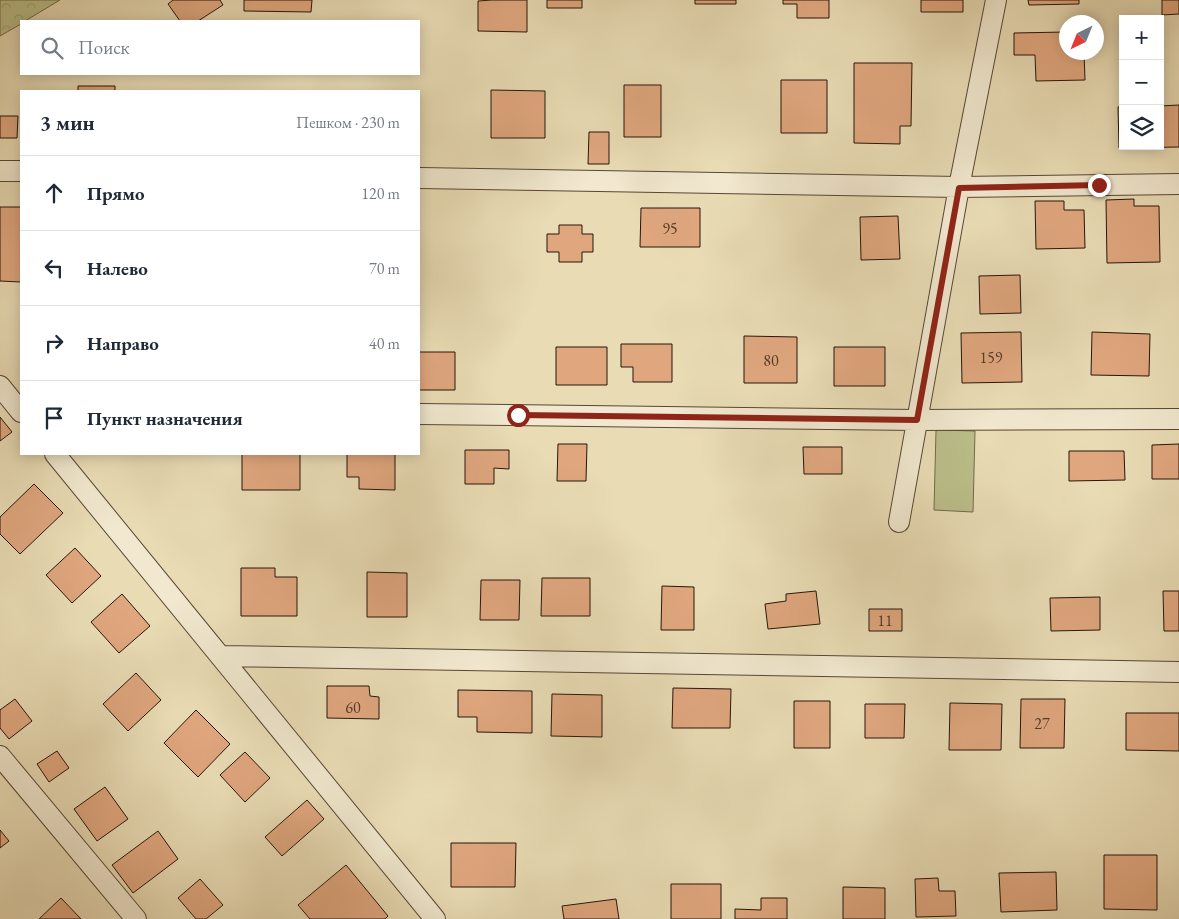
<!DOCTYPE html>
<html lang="ru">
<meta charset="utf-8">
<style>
:root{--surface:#fff;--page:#f2f2f3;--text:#1f2937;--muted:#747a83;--line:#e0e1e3}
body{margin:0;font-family:"EB Garamond",serif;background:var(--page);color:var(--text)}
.controls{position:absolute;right:15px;top:15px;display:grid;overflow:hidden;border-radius:0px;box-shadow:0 2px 12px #0003}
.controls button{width:45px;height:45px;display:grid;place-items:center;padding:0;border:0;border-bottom:1px solid var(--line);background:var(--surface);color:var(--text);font:25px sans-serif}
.compass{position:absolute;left:1059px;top:15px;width:45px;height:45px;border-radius:50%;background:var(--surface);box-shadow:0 2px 12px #0003;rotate:223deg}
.stop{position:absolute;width:15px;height:15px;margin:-11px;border:4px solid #8f2418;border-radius:50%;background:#fff}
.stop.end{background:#8f2418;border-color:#fff;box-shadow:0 1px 5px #0008}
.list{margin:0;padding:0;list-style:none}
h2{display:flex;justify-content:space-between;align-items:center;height:65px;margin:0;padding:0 20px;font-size:21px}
h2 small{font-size:16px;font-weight:400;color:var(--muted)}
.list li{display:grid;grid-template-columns:32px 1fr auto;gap:15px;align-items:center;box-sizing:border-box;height:75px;padding:0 20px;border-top:1px solid var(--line)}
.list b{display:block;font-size:19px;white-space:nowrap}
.list em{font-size:16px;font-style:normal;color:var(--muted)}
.icon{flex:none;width:28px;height:28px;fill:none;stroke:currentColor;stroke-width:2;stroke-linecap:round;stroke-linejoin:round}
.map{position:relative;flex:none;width:1179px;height:919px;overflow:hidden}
.search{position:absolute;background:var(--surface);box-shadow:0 2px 12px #0003;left:20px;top:20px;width:400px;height:55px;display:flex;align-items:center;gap:12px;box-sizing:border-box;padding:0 18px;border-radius:0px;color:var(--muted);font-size:19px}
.panel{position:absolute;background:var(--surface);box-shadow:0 2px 12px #0003;left:20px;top:90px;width:400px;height:365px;border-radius:0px}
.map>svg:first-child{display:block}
.grass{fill:#bbbf8a;stroke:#706a4a}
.forest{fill:url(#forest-crowns);stroke:#706a4a}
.building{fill:#e0a77f;stroke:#26150a}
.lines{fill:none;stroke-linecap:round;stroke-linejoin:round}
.minor-casing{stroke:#574735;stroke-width:22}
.minor{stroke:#f1e8cf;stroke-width:20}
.route{stroke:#8f2418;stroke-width:6}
.labels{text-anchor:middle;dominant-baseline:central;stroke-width:4;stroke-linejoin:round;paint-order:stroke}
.number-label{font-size:16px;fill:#543a27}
</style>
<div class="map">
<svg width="1179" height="919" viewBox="0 0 1179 919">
<defs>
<pattern id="forest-crowns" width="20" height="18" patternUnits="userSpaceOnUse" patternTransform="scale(1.25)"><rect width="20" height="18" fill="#bbbf8a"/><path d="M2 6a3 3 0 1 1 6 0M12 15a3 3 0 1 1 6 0" fill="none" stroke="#a1a376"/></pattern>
</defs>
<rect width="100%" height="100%" fill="#e9dcb5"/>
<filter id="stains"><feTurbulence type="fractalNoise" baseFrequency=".004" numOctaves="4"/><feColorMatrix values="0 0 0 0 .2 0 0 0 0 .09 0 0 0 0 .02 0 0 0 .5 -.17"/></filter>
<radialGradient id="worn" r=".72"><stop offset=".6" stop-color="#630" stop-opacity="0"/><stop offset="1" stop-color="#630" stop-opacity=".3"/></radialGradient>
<path class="grass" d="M 936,430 L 975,431 L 973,512 L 934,510 Z"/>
<path class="forest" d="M 0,0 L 60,0 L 25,21 L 21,21 L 21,24 L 0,36 Z"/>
<path class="building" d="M 173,0 L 220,0 L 223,5 L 198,21 L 180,21 L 168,4 Z
M 244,0 L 312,0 L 311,12 L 244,11 Z
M 492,0 L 527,0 L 527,32 L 478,31 L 478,1 Z
M 547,0 L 582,0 L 582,8 L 547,8 Z
M 695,0 L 736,0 L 736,4 L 695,4 Z
M 783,0 L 829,0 L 829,18 L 797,18 L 797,4 L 783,4 Z
M 921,0 L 963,0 L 963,12 L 921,12 Z
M 1028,0 L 1079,0 L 1079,4 L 1029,5 Z
M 1162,0 L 1179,0 L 1179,14 L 1162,15 Z
M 1066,32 L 1066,52 L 1084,52 L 1085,80 L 1036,81 L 1035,55 L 1014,55 L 1014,33 Z
M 854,63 L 912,63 L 911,126 L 900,126 L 900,144 L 854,143 Z
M 781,80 L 827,80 L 827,133 L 781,133 Z
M 624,85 L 661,85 L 661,137 L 624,137 Z
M 78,86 L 115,86 L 115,91 L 78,91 Z
M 491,90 L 545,91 L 545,138 L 491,138 Z
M 1179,105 L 1179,147 L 1119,148 L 1118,107 L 1123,106 L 1123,146 L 1160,146 L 1160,106 Z
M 0,116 L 18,116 L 17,138 L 0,138 Z
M 589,132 L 609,132 L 609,164 L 588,164 Z
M 1134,199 L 1134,206 L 1159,206 L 1160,262 L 1107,263 L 1106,200 Z
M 1035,201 L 1064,201 L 1064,210 L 1084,210 L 1085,248 L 1036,249 Z
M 0,207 L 21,207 L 21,282 L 0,281 Z
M 641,208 L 700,208 L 700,247 L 640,247 Z
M 898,216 L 900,259 L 861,260 L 860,217 Z
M 559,225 L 582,225 L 582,234 L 593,234 L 593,252 L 582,252 L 582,262 L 559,262 L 559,252 L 547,252 L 547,234 L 559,234 Z
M 1020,275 L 1021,313 L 980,314 L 979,276 Z
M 1021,332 L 1022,382 L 962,383 L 961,333 Z
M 1092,332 L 1150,334 L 1149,376 L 1091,375 Z
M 744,336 L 797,337 L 797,383 L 744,383 Z
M 621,344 L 672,344 L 672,382 L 633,382 L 633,367 L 621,367 Z
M 556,347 L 607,347 L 607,385 L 556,385 Z
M 834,347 L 885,347 L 885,386 L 834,386 Z
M 419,352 L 455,352 L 455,390 L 419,390 Z
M 0,417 L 12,432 L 0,441 Z
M 558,444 L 587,444 L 586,481 L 557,481 Z
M 1179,444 L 1179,479 L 1152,479 L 1152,445 Z
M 803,447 L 842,447 L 842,474 L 804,474 Z
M 465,450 L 509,450 L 509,469 L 494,468 L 494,484 L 465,484 Z
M 1069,451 L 1124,451 L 1125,480 L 1069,481 Z
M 242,454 L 300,454 L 300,490 L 242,490 Z
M 347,454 L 395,454 L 395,490 L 359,489 L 359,477 L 347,477 Z
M 34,484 L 63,513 L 20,554 L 0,534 L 0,517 Z
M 75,548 L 101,576 L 72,603 L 46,575 Z
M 241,568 L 275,568 L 275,577 L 297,577 L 297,616 L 241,616 Z
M 367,572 L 407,573 L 407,617 L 367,617 Z
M 542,578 L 590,578 L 590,616 L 541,616 Z
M 481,580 L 520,580 L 519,620 L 480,620 Z
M 662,586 L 694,587 L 694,630 L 661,630 Z
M 816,591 L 820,624 L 768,629 L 765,604 L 786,601 L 786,594 Z
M 1163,591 L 1179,591 L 1179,631 L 1164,631 Z
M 122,594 L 150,626 L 119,653 L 91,622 Z
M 1100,597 L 1100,630 L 1051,631 L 1050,598 Z
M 869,609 L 902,609 L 902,631 L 869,631 Z
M 136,673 L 161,700 L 128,731 L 103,704 Z
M 327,686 L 369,686 L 370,696 L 379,697 L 379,719 L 327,718 Z
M 673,688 L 731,689 L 730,728 L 672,728 Z
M 458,690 L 532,691 L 532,733 L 477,732 L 477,717 L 458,717 Z
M 552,694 L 602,695 L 602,737 L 551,736 Z
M 15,699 L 32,721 L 9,739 L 0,728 L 0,710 Z
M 1021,699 L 1065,699 L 1064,748 L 1020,748 Z
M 794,701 L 830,701 L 830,748 L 794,748 Z
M 950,703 L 1002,704 L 1001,750 L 949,750 Z
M 865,704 L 905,704 L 904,738 L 865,738 Z
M 196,710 L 230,744 L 198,777 L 164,743 Z
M 1126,713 L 1179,713 L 1179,751 L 1126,750 Z
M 57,751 L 69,768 L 49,782 L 37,764 Z
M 245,752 L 270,778 L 245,802 L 220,775 Z
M 105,787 L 128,819 L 97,841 L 74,809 Z
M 307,800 L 324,819 L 282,856 L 265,837 Z
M 0,830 L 9,841 L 0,848 Z
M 158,831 L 178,859 L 133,893 L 112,865 Z
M 451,843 L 516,843 L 515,887 L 451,887 Z
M 1104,855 L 1157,855 L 1157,910 L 1104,909 Z
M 346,865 L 388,916 L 385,919 L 310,919 L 298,905 Z
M 1056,872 L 1057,910 L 1001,912 L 999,873 Z
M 938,878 L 939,891 L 955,891 L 956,916 L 916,917 L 915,879 Z
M 200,879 L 223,905 L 206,919 L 196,919 L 178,898 Z
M 671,884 L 721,884 L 721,919 L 671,919 Z
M 843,887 L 885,888 L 885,919 L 843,919 Z
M 61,898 L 81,919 L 39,919 Z
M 761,898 L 787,898 L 787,919 L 735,919 L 735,909 L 761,910 Z
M 616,899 L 619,919 L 564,919 L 562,906 Z"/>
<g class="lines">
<g class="minor-casing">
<path id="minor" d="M 0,171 L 21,171
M 419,178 L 959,187 L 1179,184
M 0,386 L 21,412
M 419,414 L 917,420 L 1179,419
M 55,454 L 435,919
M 899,522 L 959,187 L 996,0
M 220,656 L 1179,672
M 0,756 L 136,919"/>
</g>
<use href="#minor" class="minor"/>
</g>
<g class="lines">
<path class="route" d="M 518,415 L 917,420 L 959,188 L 1099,185"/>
</g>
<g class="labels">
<g class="number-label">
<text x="670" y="228">95</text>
<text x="991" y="357">159</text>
<text x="771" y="360">80</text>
<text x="885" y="620">11</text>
<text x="353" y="707">60</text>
<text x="1042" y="723">27</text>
</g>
</g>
<rect width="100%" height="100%" filter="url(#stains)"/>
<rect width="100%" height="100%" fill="url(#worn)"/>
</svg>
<div class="controls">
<button>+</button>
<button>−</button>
<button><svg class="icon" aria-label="layers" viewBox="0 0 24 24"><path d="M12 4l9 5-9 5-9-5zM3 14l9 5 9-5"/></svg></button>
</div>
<svg class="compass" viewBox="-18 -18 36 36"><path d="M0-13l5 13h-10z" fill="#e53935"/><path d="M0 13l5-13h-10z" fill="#747a83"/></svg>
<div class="stop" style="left:518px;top:415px"></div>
<div class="stop end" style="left:1099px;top:185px"></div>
<div class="search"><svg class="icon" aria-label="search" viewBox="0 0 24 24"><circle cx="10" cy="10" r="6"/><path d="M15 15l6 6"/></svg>Поиск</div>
<section class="panel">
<h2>3 мин<small>Пешком · 230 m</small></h2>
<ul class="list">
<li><svg class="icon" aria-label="ahead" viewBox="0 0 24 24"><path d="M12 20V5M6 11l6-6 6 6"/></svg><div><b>Прямо</b></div><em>120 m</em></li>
<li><svg class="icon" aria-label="left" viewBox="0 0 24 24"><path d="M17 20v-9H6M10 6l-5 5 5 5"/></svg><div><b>Налево</b></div><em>70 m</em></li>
<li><svg class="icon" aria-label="right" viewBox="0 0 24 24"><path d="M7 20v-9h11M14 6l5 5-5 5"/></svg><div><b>Направо</b></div><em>40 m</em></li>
<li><svg class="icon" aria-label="arrive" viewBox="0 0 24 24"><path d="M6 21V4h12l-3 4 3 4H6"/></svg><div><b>Пункт назначения</b></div></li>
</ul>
</section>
</div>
